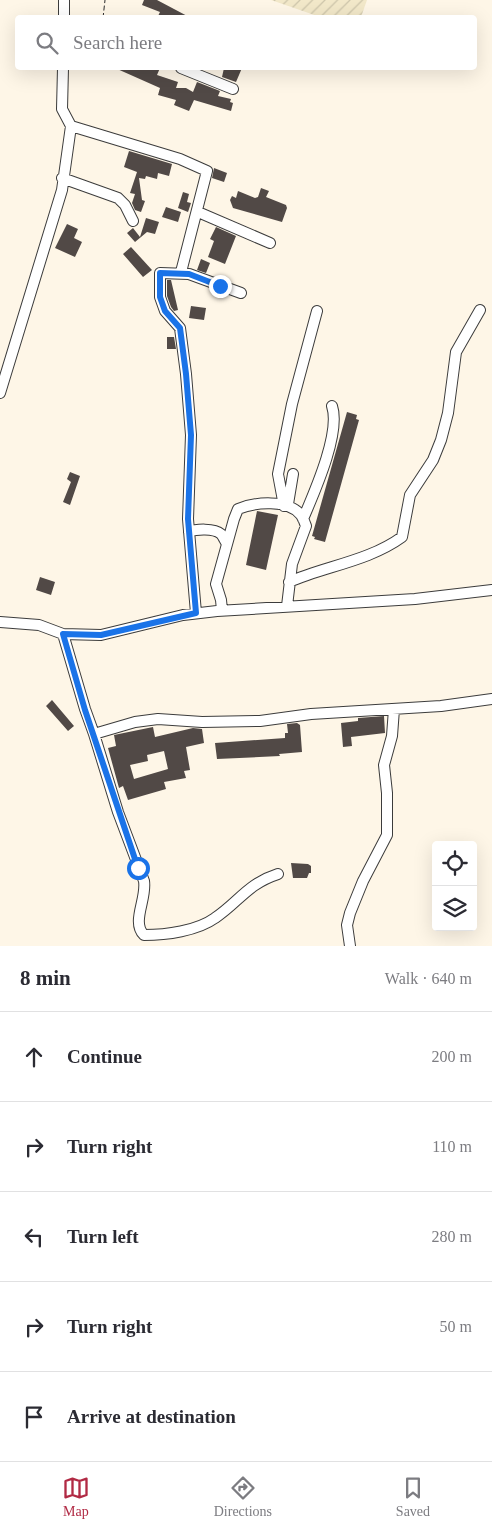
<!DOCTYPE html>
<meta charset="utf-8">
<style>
:root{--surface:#fff;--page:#f2f2f3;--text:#2b2b33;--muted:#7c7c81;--line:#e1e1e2;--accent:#b12a44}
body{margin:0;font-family:Georgia,serif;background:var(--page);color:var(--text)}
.controls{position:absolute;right:15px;bottom:15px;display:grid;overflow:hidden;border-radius:5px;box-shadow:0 5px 20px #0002}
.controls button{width:45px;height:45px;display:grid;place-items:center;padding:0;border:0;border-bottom:1px solid var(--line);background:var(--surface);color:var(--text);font:25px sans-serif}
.stop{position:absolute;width:15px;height:15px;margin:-11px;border:4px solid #1a73e8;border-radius:50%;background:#fff}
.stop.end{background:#1a73e8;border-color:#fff;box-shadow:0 1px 5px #0008}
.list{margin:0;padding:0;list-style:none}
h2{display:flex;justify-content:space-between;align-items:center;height:65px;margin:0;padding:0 20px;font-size:21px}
h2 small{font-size:16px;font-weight:400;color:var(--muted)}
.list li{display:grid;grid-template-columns:32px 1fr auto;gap:15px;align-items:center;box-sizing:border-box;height:90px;padding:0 20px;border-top:1px solid var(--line)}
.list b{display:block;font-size:19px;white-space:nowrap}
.list em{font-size:16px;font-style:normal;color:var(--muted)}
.icon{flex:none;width:28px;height:28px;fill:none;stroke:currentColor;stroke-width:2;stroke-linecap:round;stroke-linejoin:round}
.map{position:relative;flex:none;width:492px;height:946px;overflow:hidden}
.search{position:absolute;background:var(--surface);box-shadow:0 5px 20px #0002;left:15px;right:15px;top:15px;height:55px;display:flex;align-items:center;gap:12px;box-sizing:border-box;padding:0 18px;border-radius:5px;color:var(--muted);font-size:19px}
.sheet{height:515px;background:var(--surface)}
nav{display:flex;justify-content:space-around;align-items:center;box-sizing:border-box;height:70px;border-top:1px solid var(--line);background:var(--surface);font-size:14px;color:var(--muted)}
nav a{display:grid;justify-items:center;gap:2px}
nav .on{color:var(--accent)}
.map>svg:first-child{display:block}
.farmland{fill:url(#farmland-furrows)}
.building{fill:#514946;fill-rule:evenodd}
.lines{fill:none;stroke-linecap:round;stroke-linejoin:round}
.street-casing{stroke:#3c3c3c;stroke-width:12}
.path{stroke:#2b2b2b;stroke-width:1;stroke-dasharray:5 2.5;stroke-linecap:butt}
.street{stroke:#fff;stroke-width:10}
.route{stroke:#1a73e8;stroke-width:6}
</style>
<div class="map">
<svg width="492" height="946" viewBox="0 0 492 946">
<defs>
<pattern id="farmland-furrows" width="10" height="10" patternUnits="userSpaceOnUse" patternTransform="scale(1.25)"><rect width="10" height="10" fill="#f2e8c9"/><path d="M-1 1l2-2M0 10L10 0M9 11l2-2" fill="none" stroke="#cec6ab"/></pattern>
</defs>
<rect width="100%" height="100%" fill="#fef6e7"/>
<path class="farmland" d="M 271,0 L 367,0 L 361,17 L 323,18 Z"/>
<path class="building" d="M 144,0 L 157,0 L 191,18 L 157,18 L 160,12 L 142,5 Z
M 115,68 L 160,68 L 157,75 L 178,82 L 176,88 L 186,88 L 193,92 L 197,82 L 220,91 L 218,96 L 231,99 L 230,102 L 233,103 L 231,111 L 194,100 L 189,111 L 174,105 L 176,100 L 158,95 L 160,88 Z
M 224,68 L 242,68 L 236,82 L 222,77 Z
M 129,151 L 172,164 L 169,176 L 158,173 L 157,179 L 146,176 L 145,179 L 139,178 L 142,200 L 145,201 L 141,212 L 135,210 L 132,203 L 135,194 L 130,193 L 137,172 L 124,167 Z
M 214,168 L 227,173 L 224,182 L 212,178 Z
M 261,188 L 269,191 L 266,197 L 286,205 L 287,208 L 282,222 L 233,208 L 230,200 L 232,196 L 236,198 L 238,191 L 255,198 L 258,197 Z
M 183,192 L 189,194 L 187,202 L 191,203 L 188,212 L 178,208 Z
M 166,207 L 181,212 L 178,222 L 162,217 Z
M 146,218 L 159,222 L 155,234 L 147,232 L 135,242 L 127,233 L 133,228 L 140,237 Z
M 67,224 L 78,229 L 74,238 L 82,242 L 75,257 L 55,248 Z
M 216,227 L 236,236 L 225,264 L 208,257 L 214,241 L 210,239 Z
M 131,247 L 152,270 L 143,277 L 123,254 Z
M 201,259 L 210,263 L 206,273 L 197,270 Z
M 167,280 L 171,280 L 178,310 L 174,311 L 171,307 L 167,296 Z
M 191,306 L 206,308 L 204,320 L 189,318 Z
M 167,337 L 174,337 L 176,349 L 167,349 Z
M 347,412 L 357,415 L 356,419 L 359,420 L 325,542 L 314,539 L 315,537 L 312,536 Z
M 70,472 L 80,476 L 70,505 L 63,502 L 71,482 L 67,479 Z
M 257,511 L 278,515 L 266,570 L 246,565 Z
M 40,577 L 55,582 L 51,595 L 36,590 Z
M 52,700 L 74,726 L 68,731 L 46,706 Z
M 384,716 L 385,733 L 351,737 L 352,746 L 343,747 L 341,723 L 358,721 L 358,718 Z
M 297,723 L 300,725 L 302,752 L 279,754 L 280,756 L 217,759 L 215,743 L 285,738 L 285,733 L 288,733 L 287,724 Z
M 153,727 L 155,737 L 193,728 L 202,729 L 204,743 L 186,747 L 190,770 L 184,771 L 186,778 L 164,782 L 166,789 L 128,800 L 123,786 L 119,788 L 108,748 L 116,746 L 114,735 ZM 164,751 L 168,769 L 134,779 L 130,765 L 148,761 L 147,755 Z
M 291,863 L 308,864 L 311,866 L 311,873 L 309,873 L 307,878 L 293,878 Z"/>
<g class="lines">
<g class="street-casing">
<path id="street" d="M 64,18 L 64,0
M 63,68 L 62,109 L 71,126 L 180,159 L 207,171 L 181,272
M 181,68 L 233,89
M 62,178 L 118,198 L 125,205 L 133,221
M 198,212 L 270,243
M 0,393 L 62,190 L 71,126
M 288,504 L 293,474
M 284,506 L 278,474 L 292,404 L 317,311
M 303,519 C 314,493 341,433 332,406
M 189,532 C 196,529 214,528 221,534 C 223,536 225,541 227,544
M 289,582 C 326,566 369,561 402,537 L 410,495 L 433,460 L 441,440 L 448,413 L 456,352 L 480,310
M 222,610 L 221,600 L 216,584 L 234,519 L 238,509 C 255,502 288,499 301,515 C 303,518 305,523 306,526 L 292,564 L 287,606
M 196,613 L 188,519 L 191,435 L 186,374 L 180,328 L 165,311 L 160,297 L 160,273 L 189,274 L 241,293
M 0,622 L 39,625 L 63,634 L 101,635 L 183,615 L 217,611 L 415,599 L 492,590
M 63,634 L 85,709 L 94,734 L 135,722 L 158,719 L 202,722 L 260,721 L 311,714 L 441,706 L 492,699
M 94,734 L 118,812 L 144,881 C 147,899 131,922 144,935 C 166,935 197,931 215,918 C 239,902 247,884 278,874
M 350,946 L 347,925 L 350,913 L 363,881 L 387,835 L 387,793 L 384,765 L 392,736 L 394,709"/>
</g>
<path class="path" d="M 103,18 L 105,0"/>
<use href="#street" class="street"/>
</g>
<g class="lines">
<path class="route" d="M 138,868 L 85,710 L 63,634 L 101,635 L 196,613 L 188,519 L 191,435 L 186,374 L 180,328 L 165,311 L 160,297 L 160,273 L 189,274 L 220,286"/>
</g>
</svg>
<div class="controls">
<button><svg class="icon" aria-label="locate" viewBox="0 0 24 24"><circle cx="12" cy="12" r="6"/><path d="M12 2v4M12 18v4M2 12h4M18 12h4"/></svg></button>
<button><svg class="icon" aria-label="layers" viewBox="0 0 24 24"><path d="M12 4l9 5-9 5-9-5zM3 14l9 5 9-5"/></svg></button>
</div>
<div class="stop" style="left:138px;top:868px"></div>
<div class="stop end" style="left:220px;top:286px"></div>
<div class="search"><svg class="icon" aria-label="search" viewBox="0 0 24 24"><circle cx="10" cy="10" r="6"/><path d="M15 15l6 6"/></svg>Search here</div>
</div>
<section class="sheet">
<h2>8 min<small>Walk · 640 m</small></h2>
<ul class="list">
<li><svg class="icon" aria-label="ahead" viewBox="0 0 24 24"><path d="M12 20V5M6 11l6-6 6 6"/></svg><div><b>Continue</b></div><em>200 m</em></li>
<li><svg class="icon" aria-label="right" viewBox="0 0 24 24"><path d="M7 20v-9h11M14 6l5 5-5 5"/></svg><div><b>Turn right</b></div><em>110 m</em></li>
<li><svg class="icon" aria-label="left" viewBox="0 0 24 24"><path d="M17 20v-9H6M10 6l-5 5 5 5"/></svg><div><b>Turn left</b></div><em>280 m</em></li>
<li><svg class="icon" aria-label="right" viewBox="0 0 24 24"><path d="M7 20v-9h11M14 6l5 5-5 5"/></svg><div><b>Turn right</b></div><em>50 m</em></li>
<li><svg class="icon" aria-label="arrive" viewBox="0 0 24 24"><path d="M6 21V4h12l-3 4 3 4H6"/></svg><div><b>Arrive at destination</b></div></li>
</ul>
</section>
<nav>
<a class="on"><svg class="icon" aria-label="map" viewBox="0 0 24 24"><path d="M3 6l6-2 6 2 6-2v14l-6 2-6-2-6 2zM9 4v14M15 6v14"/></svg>Map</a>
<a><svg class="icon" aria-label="directions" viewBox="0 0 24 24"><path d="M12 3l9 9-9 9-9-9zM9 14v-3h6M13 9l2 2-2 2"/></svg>Directions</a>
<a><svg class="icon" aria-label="saved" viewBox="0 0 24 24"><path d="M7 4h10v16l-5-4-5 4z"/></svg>Saved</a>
</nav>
